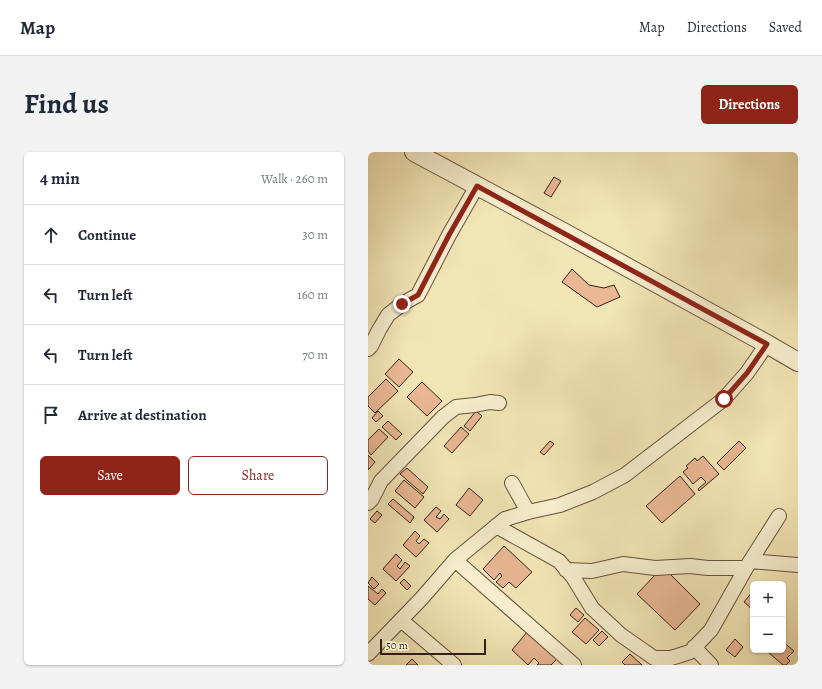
<!DOCTYPE html>
<meta charset="utf-8">
<style>
:root{--surface:#fff;--page:#f2f2f3;--text:#1f2937;--muted:#747a83;--line:#e0e1e3;--accent:#8f2418}
body{margin:0;font-family:Alegreya,serif;background:var(--page);color:var(--text)}
.controls{position:absolute;right:12px;bottom:12px;display:grid;overflow:hidden;border-radius:6px;box-shadow:0 1px 3px #0004}
.controls button{width:36px;height:36px;display:grid;place-items:center;padding:0;border:0;border-bottom:1px solid var(--line);background:var(--surface);color:var(--text);font:20px sans-serif}
.scale{position:absolute;left:12px;bottom:10px;width:106px;box-sizing:border-box;padding-left:4px;border:2px solid #352016;border-top:0;font-size:11px;line-height:14px;white-space:nowrap;color:#352016;-webkit-text-stroke:3px #f7eecf;paint-order:stroke}
.stop{position:absolute;width:12px;height:12px;margin:-9px;border:3px solid #8f2418;border-radius:50%;background:#fff}
.stop.end{background:#8f2418;border-color:#fff;box-shadow:0 1px 4px #0008}
.list{margin:0;padding:0;list-style:none}
h2{display:flex;justify-content:space-between;align-items:center;height:52px;margin:0;padding:0 16px;font-size:17px}
h2 small{font-size:13px;font-weight:400;color:var(--muted)}
.list li{display:grid;grid-template-columns:26px 1fr auto;gap:12px;align-items:center;box-sizing:border-box;height:60px;padding:0 16px;border-top:1px solid var(--line)}
.list b{display:block;font-size:15px;white-space:nowrap}
.list em{font-size:13px;font-style:normal;color:var(--muted)}
.actions{display:flex;gap:8px;padding:12px 16px}
.actions a{flex:1;padding:9px 0;border:1px solid var(--accent);border-radius:6px;text-align:center;font-size:14px;color:var(--accent)}
.actions .main{background:var(--accent);color:#fff}
.icon{flex:none;width:22px;height:22px;fill:none;stroke:currentColor;stroke-width:2;stroke-linecap:round;stroke-linejoin:round}
.map{position:relative;flex:none;width:430px;height:513px;overflow:hidden;border-radius:6px}
header{display:flex;align-items:center;gap:24px;box-sizing:border-box;height:56px;padding:0 20px;background:var(--surface);border-bottom:1px solid var(--line)}
header strong{font-size:19px}
nav{display:flex;gap:22px;margin-inline-start:auto;font-size:14px}
.intro{display:flex;align-items:center;justify-content:space-between;box-sizing:border-box;height:96px;padding:0 24px}
h1{margin:0;font-size:28px}
.button{padding:10px 18px;border-radius:6px;background:var(--accent);color:#fff;font-size:14px;font-weight:700}
main{display:flex;gap:24px;padding:0 24px}
aside{flex:1;background:var(--surface);border-radius:6px;box-shadow:0 1px 3px #0004}
.map>svg:first-child{display:block}
.building{fill:#e9b793;stroke:#352016}
.lines{fill:none;stroke-linecap:round;stroke-linejoin:round}
.minor-casing{stroke:#64513e;stroke-width:16}
.tertiary-casing{stroke:#64513e;stroke-width:20}
.minor{stroke:#f7eecf;stroke-width:14}
.tertiary{stroke:#f7eecf;stroke-width:18}
.route{stroke:#8f2418;stroke-width:5}
</style>
<header>
<strong>Map</strong>
<nav><a>Map</a><a>Directions</a><a>Saved</a></nav>
</header>
<div class="intro"><h1>Find us</h1><a class="button">Directions</a></div>
<main>
<aside>
<h2>4 min<small>Walk · 260 m</small></h2>
<ul class="list">
<li><svg class="icon" aria-label="ahead" viewBox="0 0 24 24"><path d="M12 20V5M6 11l6-6 6 6"/></svg><div><b>Continue</b></div><em>30 m</em></li>
<li><svg class="icon" aria-label="left" viewBox="0 0 24 24"><path d="M17 20v-9H6M10 6l-5 5 5 5"/></svg><div><b>Turn left</b></div><em>160 m</em></li>
<li><svg class="icon" aria-label="left" viewBox="0 0 24 24"><path d="M17 20v-9H6M10 6l-5 5 5 5"/></svg><div><b>Turn left</b></div><em>70 m</em></li>
<li><svg class="icon" aria-label="arrive" viewBox="0 0 24 24"><path d="M6 21V4h12l-3 4 3 4H6"/></svg><div><b>Arrive at destination</b></div></li>
</ul>
<div class="actions"><a class="main">Save</a><a>Share</a></div>
</aside>
<div class="map">
<svg width="430" height="513" viewBox="0 0 430 513">
<rect width="100%" height="100%" fill="#f2e5b5"/>
<filter id="stains"><feTurbulence type="fractalNoise" baseFrequency=".005" numOctaves="4"/><feColorMatrix values="0 0 0 0 .2 0 0 0 0 .09 0 0 0 0 .02 0 0 0 .5 -.17"/></filter>
<radialGradient id="worn" r=".72"><stop offset=".6" stop-color="#630" stop-opacity="0"/><stop offset="1" stop-color="#630" stop-opacity=".3"/></radialGradient>
<path class="building" d="M 186,25 L 193,29 L 183,45 L 176,41 Z
M 204,117 L 221,133 L 236,136 L 246,133 L 252,145 L 229,155 L 194,130 Z
M 31,207 L 45,220 L 31,235 L 17,222 Z
M 18,227 L 30,239 L 7,261 L 0,254 L 0,245 Z
M 54,230 L 74,249 L 59,264 L 39,245 Z
M 10,259 L 15,264 L 8,270 L 4,266 Z
M 108,259 L 114,264 L 102,279 L 96,274 Z
M 20,269 L 34,282 L 28,288 L 14,275 Z
M 93,275 L 101,282 L 84,301 L 76,294 Z
M 11,277 L 20,285 L 3,303 L 0,299 L 0,288 Z
M 182,289 L 186,292 L 176,303 L 172,300 Z
M 371,289 L 378,296 L 356,318 L 349,311 Z
M 0,303 L 7,310 L 0,318 Z
M 335,304 L 351,322 L 331,339 L 330,337 L 338,330 L 333,325 L 325,332 L 315,320 L 320,316 L 318,314 L 327,306 L 329,309 Z
M 39,316 L 60,335 L 55,342 L 32,322 Z
M 312,324 L 327,342 L 294,371 L 278,354 Z
M 36,328 L 56,345 L 47,356 L 27,339 Z
M 101,336 L 115,348 L 102,364 L 88,353 Z
M 25,347 L 46,365 L 42,371 L 20,352 Z
M 68,355 L 73,359 L 68,365 L 72,367 L 76,362 L 81,367 L 69,380 L 56,368 Z
M 9,359 L 14,363 L 7,371 L 2,367 Z
M 47,379 L 52,384 L 48,389 L 51,392 L 56,387 L 61,391 L 48,405 L 35,393 Z
M 136,394 L 164,420 L 148,436 L 141,430 L 135,436 L 128,430 L 134,424 L 132,421 L 126,428 L 115,417 Z
M 28,402 L 34,408 L 29,414 L 32,417 L 37,410 L 42,414 L 28,429 L 15,417 Z
M 302,422 L 332,452 L 307,478 L 269,442 L 287,423 Z
M 4,425 L 11,432 L 6,437 L 0,431 Z
M 36,427 L 43,434 L 39,438 L 32,431 Z
M 0,434 L 10,442 L 14,437 L 18,441 L 7,453 L 0,447 Z
M 385,439 L 385,458 L 376,450 Z
M 208,456 L 216,463 L 210,470 L 202,463 Z
M 217,466 L 231,478 L 218,492 L 204,480 Z
M 160,479 L 190,506 L 183,513 L 169,513 L 171,511 L 166,506 L 160,513 L 144,498 Z
M 234,479 L 240,485 L 231,494 L 225,488 Z
M 367,487 L 375,495 L 367,505 L 358,498 Z
M 415,490 L 426,499 L 419,506 L 422,509 L 418,513 L 415,513 L 400,500 L 401,498 L 415,498 Z
M 262,502 L 274,513 L 257,513 L 254,510 Z
M 44,507 L 50,513 L 38,513 Z"/>
<g class="lines">
<g class="minor-casing">
<path id="minor" d="M 0,197 L 3,194 L 11,178 L 20,163 L 34,152 L 50,143 L 81,83 L 109,34
M 144,331 L 160,360
M 0,351 L 4,347 L 13,329 L 75,265 L 88,255 L 107,253 L 122,250 L 131,251
M 128,374 L 191,409 L 205,425 L 224,456 L 253,483 L 286,506 L 303,506 L 322,500 L 343,478 L 378,416 L 411,364
M 87,408 L 206,513
M 383,409 L 430,413
M 198,418 L 224,419 L 255,412 L 287,416 L 322,414 L 340,416 L 378,416
M 33,468 L 86,513
M 326,495 L 343,513
M 0,502 L 54,446 L 87,408 L 137,367 L 160,360 L 192,353 L 225,340 L 257,323 L 356,247 L 379,221 L 399,192"/>
</g>
<g class="tertiary-casing">
<path id="tertiary" d="M 46,0 L 197,81 L 399,192 L 430,210"/>
</g>
<use href="#minor" class="minor"/>
<use href="#tertiary" class="tertiary"/>
</g>
<g class="lines">
<path class="route" d="M 34,152 L 50,143 L 81,83 L 109,34 L 399,192 L 379,221 L 356,247"/>
</g>
<rect width="100%" height="100%" filter="url(#stains)"/>
<rect width="100%" height="100%" fill="url(#worn)"/>
</svg>
<div class="controls">
<button>+</button>
<button>−</button>
</div>
<div class="scale">50 m</div>
<div class="stop" style="left:356px;top:247px"></div>
<div class="stop end" style="left:34px;top:152px"></div>
</div>
</main>
